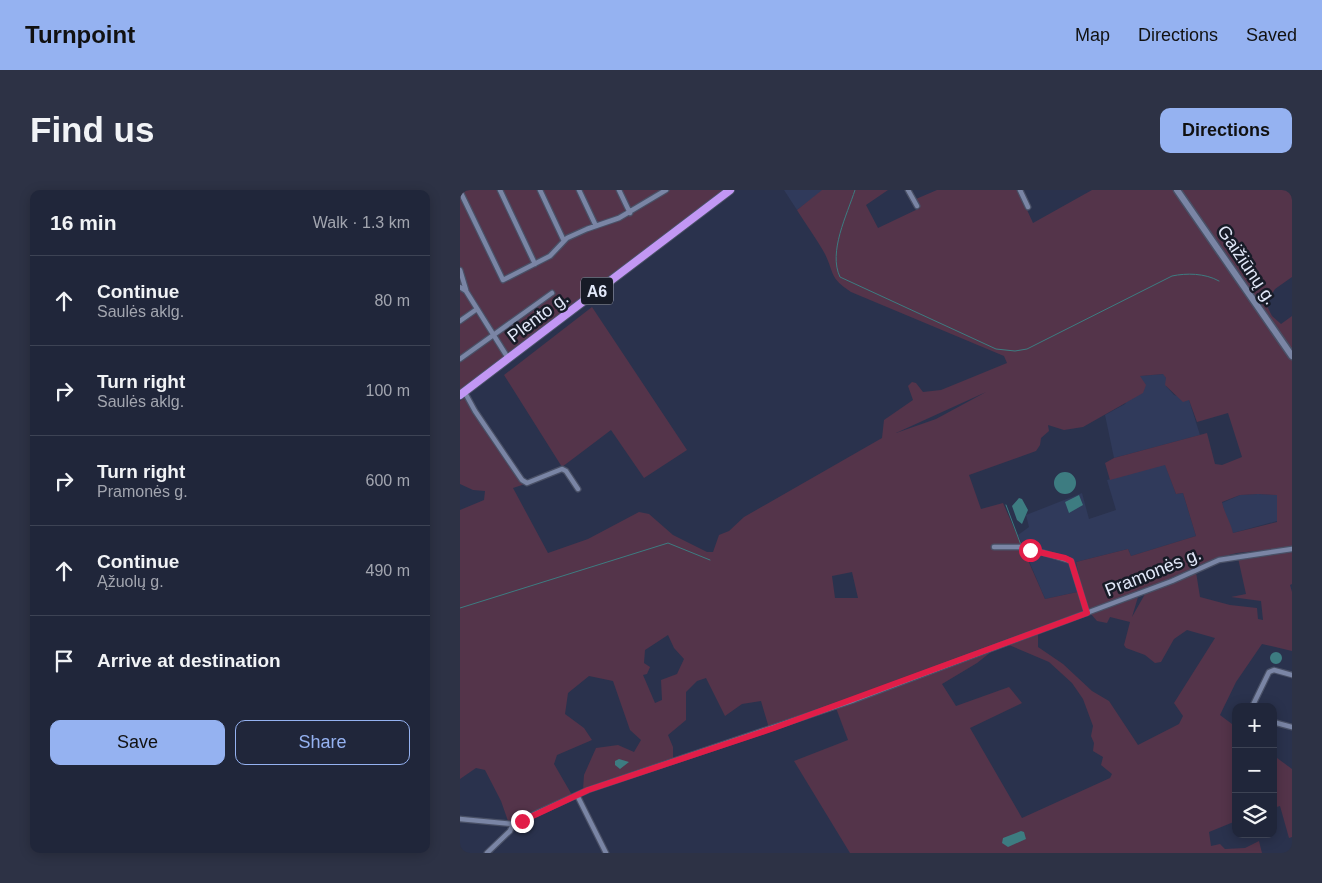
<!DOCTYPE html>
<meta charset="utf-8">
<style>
:root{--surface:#20263a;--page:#2d3245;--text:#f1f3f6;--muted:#a2a5af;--line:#3d4354;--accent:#95b2f1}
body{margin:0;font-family:Helvetica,sans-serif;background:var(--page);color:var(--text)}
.controls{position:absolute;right:15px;bottom:15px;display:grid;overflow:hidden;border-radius:10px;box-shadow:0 2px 12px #0003}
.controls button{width:45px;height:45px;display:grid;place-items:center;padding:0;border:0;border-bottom:1px solid var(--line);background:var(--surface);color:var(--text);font:25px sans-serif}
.stop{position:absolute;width:15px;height:15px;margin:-11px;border:4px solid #e11d48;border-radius:50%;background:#fff}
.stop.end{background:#e11d48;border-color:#fff;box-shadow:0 1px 5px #0008}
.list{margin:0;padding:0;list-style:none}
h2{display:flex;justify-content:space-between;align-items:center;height:65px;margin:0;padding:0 20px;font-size:21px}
h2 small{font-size:16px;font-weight:400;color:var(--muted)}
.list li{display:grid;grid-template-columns:32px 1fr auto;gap:15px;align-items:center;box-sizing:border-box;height:90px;padding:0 20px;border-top:1px solid var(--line)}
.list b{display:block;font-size:19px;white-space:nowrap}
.list p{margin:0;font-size:16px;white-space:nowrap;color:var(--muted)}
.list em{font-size:16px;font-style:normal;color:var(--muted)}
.actions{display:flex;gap:10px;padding:15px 20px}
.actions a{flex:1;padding:11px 0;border:1px solid var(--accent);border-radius:10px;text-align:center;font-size:18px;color:var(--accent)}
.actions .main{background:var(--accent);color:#111}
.icon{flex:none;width:28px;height:28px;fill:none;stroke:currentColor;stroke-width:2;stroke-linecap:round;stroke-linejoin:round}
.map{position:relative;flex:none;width:832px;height:663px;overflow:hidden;border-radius:10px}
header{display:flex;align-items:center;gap:30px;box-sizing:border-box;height:70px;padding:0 25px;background:var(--accent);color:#111}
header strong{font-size:24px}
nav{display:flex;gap:28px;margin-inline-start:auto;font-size:18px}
.intro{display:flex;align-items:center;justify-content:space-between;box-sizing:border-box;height:120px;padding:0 30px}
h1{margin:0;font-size:35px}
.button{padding:12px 22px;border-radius:10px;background:var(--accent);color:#111;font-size:18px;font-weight:700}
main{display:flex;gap:30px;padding:0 30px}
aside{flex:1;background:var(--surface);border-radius:10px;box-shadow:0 2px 12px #0003}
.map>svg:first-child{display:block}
.built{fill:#303a5b}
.green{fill:#54344a;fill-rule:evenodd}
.water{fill:#3d7c81}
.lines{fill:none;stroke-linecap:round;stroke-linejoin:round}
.stream{stroke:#3d7c81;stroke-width:1}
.street-casing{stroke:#495066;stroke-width:7}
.secondary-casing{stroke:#495066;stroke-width:9}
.highway-casing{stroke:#495066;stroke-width:10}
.street{stroke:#7a85a5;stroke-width:4.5}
.secondary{stroke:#7a85a5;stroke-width:6}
.highway{stroke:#c297f4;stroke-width:8}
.route{stroke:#e11d48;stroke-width:6}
.labels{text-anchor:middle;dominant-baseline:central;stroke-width:5;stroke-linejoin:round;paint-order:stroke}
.shield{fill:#171b27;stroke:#a5aaba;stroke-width:1}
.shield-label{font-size:16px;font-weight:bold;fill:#e2e8f9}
.street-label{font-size:18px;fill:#e2e8f9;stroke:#171b27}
</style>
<header>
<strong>Turnpoint</strong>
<nav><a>Map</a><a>Directions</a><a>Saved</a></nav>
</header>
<div class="intro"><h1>Find us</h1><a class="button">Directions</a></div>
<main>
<aside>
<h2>16 min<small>Walk · 1.3 km</small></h2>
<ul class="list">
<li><svg class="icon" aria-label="ahead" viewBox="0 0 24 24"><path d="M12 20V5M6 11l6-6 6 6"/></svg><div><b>Continue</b><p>Saulės aklg.</p></div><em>80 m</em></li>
<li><svg class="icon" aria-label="right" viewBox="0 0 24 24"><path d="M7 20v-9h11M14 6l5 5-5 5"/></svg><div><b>Turn right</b><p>Saulės aklg.</p></div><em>100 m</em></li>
<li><svg class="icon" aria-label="right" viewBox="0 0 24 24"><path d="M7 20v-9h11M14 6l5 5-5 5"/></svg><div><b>Turn right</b><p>Pramonės g.</p></div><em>600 m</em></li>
<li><svg class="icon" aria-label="ahead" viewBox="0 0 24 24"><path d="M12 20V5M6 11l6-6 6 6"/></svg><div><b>Continue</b><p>Ąžuolų g.</p></div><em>490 m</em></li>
<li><svg class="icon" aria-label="arrive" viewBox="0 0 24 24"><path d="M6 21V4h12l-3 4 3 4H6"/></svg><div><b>Arrive at destination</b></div></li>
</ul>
<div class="actions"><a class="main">Save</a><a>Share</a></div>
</aside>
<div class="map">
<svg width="832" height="663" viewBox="0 0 832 663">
<rect width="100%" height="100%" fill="#2a324d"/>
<path class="built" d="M 324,0 L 362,0 L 362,1 L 337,20 Z
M 704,184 L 706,188 L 706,196 L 714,205 L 729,210 L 740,245 L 654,268 L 645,225 L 665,214 L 679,186 Z
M 705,274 L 716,304 L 723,303 L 736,346 L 671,366 L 668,359 L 616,372 L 622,401 L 585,409 L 558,345 L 569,337 L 566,325 L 622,303 L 629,329 L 656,320 L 647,290 Z
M 798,304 L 817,305 L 817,331 L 773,343 L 768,333 L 762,313 L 780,305 Z"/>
<path class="green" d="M 0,0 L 265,0 L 0,202 Z
M 362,0 L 428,0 L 406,15 L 418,38 L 460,18 L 456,9 L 477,0 L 558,0 L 573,33 L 632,0 L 715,0 L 782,89 L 720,0 L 832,0 L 832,87 L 815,99 L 806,114 L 812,126 L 821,134 L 832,126 L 832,357 L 777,363 L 756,368 L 690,397 L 309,538 L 301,511 L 282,514 L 265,526 L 246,488 L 237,491 L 226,502 L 226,530 L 208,545 L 213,557 L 213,568 L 123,600 L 124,585 L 136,558 L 158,555 L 174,562 L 181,550 L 170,540 L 153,491 L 129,486 L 108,503 L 105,524 L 124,538 L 132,550 L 97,565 L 94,574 L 112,605 L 59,629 L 48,631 L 41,611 L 25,580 L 16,578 L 0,589 L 0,320 L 24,310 L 25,301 L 13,300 L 0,294 L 0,211 L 5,207 L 65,294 L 53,298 L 88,363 L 128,349 L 179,322 L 189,324 L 213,345 L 247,362 L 253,362 L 259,345 L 269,341 L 284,327 L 422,248 L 424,230 L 453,210 L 448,196 L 452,192 L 456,193 L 463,202 L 481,200 L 547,173 L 544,166 L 391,102 C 369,87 375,85 365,64 C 357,49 346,35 337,20 ZM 703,184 L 706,188 L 705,195 L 723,212 L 729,210 L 737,232 L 768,223 L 782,267 L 762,275 L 755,274 L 747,243 L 654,268 L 645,273 L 650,290 L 705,275 L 716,304 L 723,303 L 736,346 L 671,366 L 668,359 L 616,372 L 622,401 L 585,409 L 543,313 L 521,319 L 509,285 L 576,261 L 580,255 L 581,248 L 589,241 L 588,235 L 604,240 L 623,237 L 683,203 L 686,195 L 680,186 ZM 526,202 L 476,229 L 436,243 ZM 798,304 L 817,305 L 817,332 L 773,343 C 771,333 765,325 762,312 L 780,305 ZM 392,382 L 398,408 L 375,408 L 372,386 ZM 208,445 L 214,458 L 224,469 L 217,484 L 201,490 L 202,510 L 195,513 L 183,485 L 187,484 L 190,477 L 184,473 L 185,460 Z
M 132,117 L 227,260 L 184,288 L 151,240 L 102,277 L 44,185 Z
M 832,362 L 832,394 L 830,395 L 832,402 L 832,461 L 802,454 L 776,492 L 760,525 L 776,537 L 776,631 L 749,642 L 751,656 L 760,654 L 765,659 L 785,658 L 799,651 L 802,663 L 390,663 L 334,571 L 388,550 L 376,518 L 531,462 L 517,473 L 482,494 L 496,516 L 549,497 L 562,513 L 510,538 L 562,628 L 650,588 L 652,584 L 641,575 L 643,567 L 633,561 L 634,553 L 631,546 L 633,536 L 623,509 L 612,493 L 589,472 L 549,455 L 578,444 L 578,457 L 603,474 L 632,501 L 649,511 L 678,555 L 719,534 L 723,526 L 714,513 L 755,448 L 727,440 L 714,449 L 701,472 L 695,473 L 685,465 L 666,458 L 664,455 L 670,432 L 650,427 L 647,433 L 637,431 L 631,424 L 678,407 L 672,427 L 685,404 L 736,382 L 740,407 L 770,415 L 797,418 L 798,429 L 803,430 L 801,411 L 771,407 L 786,404 L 778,368 Z
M 813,565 L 832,579 L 832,647 L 829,648 L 820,616 L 813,618 Z"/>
<path class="water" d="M594 293a11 11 0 1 1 22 0a11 11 0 1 1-22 0Z
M 619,305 L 623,315 L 609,323 L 605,312 Z
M 559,308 L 562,309 L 568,320 L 562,334 L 557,330 L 552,316 Z
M810 468a6 6 0 1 1 12 0a6 6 0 1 1-12 0Z
M 159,569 L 169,572 L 160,579 L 155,575 L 155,571 Z
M 561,641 L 564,642 L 566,649 L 548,657 L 542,653 L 543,648 Z"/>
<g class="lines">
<path class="stream" d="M 395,0 C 387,25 368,62 380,87 L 536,159 L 555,161 L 567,159 L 712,86 C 726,83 745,83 759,91
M 546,315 L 561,355
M 562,359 L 572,365
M 0,418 L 208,353 L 250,370"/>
<g class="street-casing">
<path id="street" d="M 40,0 L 75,74
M 80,0 L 104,51
M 119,0 L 136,36
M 159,0 L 170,23
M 448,0 L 457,16
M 560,0 L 568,17
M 0,1 L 43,90 L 90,66 L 107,48 L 127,39 L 159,28 L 206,0
M 0,80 L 6,100
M 0,97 L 6,101 L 48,168
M 0,131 L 17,119
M 0,169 L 92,103
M 4,201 L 15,221 L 62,290 L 67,293 L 102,279 L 106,281 L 118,299
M 534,357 L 564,357 L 611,371 L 627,423
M 792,517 L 809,482 L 814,480 L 832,485
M 813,532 L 832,537
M 117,605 L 146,663
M 0,629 L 53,634 L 128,600 L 394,510 L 712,391 L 759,370 L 832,359
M 27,663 L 50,641 L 53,634"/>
</g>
<g class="secondary-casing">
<path id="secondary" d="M 717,0 L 832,166"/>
</g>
<g class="highway-casing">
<path id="highway" d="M 0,205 L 270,0"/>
</g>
<use href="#street" class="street"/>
<use href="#secondary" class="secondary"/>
<use href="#highway" class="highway"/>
</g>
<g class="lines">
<path class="route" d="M 62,631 L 128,600 L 314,538 L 627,423 L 611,371 L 605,368 L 570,360"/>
</g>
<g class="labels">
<rect class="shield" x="121" y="87.5" width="32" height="27" rx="4"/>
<g class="shield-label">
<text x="137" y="101">A6</text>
</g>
<g class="street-label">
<text transform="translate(787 75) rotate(56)">Gaižiūnų g.</text>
<text transform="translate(78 127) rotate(-37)">Plento g.</text>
<text transform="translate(693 382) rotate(-22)">Pramonės g.</text>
</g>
</g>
</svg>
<div class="controls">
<button>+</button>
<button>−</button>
<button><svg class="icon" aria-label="layers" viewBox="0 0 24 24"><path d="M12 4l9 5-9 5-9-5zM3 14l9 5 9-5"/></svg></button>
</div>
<div class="stop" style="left:570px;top:360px"></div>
<div class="stop end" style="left:62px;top:631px"></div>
</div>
</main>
